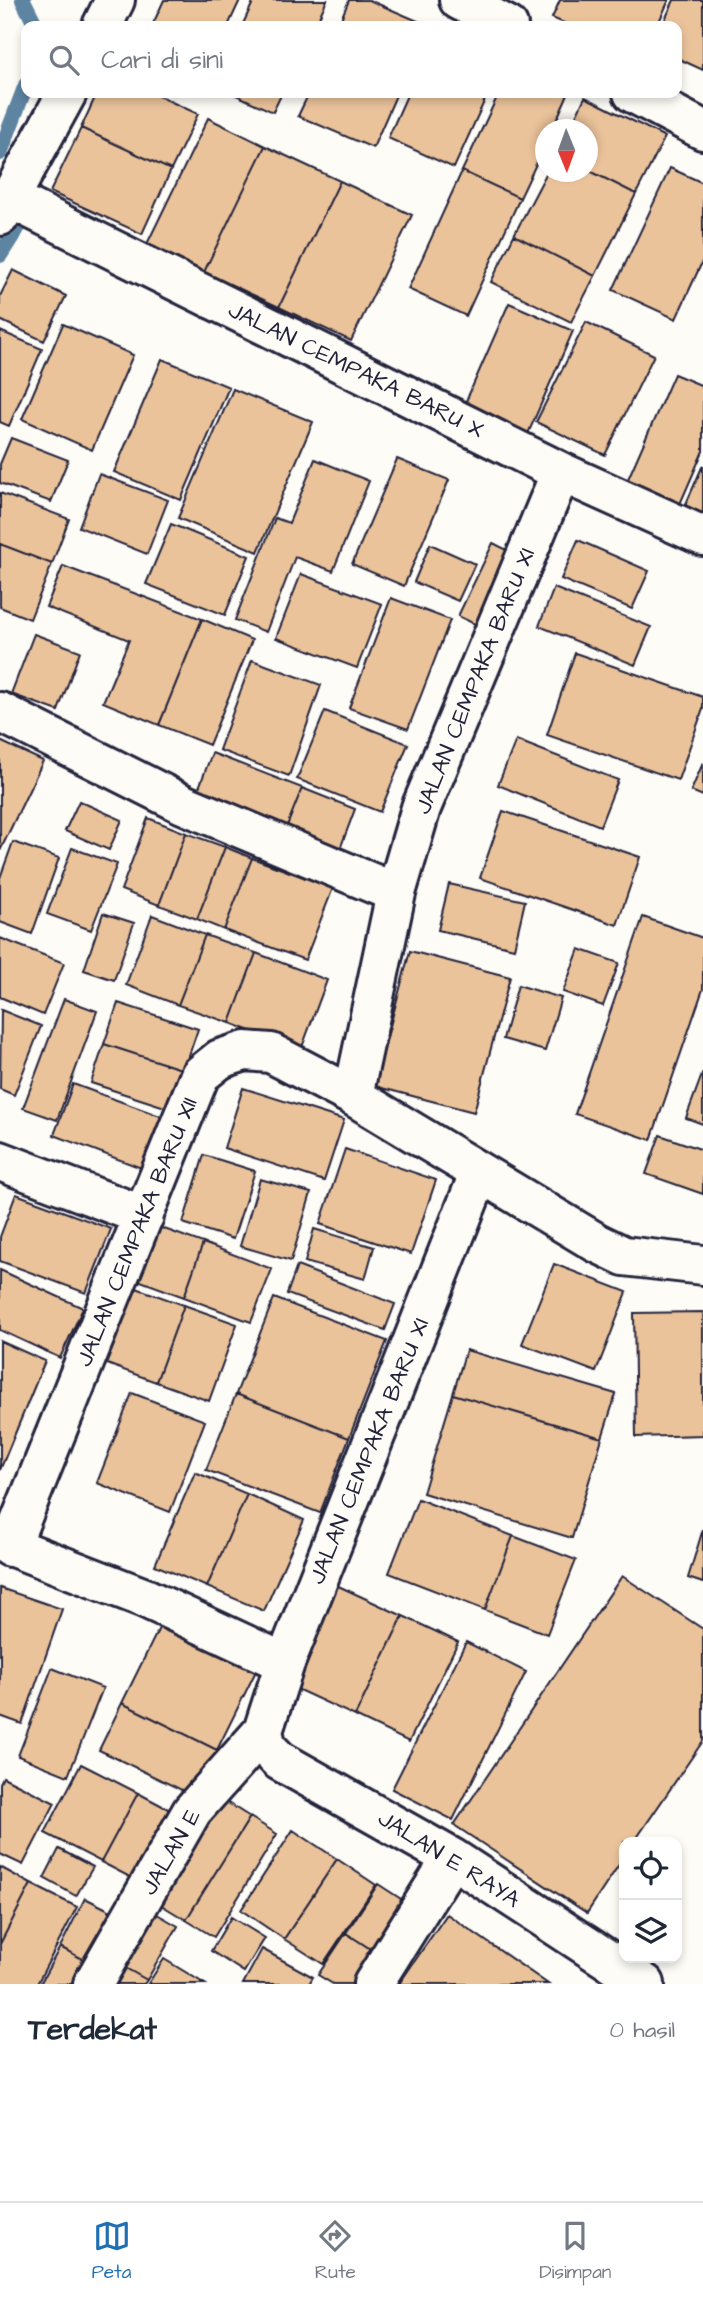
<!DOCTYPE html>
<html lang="id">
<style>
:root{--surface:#fff;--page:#f2f2f3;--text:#1f2937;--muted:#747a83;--line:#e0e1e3;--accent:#1f6fb2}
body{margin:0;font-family:"Architects Daughter",sans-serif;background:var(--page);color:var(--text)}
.controls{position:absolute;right:21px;bottom:21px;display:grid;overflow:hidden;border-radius:14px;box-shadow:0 4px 10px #0003}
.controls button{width:63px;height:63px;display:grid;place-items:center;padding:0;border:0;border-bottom:2px solid var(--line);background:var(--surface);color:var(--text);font:35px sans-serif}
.compass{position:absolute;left:535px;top:119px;width:63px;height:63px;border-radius:50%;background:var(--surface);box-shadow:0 4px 10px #0003;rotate:179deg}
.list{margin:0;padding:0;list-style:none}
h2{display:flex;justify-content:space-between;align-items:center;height:91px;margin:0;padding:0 28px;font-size:30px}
h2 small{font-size:23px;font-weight:400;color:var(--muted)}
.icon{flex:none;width:38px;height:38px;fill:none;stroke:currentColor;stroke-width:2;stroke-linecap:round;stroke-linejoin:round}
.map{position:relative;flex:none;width:703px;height:1984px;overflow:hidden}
.search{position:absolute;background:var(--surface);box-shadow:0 4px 10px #0003;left:21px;right:21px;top:21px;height:77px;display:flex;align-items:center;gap:18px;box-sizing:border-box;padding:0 24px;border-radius:14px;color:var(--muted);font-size:26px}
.sheet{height:217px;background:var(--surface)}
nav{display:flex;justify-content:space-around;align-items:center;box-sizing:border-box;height:98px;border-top:2px solid var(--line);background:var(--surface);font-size:19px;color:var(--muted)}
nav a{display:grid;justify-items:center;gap:4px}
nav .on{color:var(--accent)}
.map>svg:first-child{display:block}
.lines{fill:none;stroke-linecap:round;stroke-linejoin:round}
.stream{stroke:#5d84a1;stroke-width:16}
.building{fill:#ebc39b;stroke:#22223b;stroke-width:2}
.minor-casing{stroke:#22223b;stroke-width:44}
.minor{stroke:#fdfcf7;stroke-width:38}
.labels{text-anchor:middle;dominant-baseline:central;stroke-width:6;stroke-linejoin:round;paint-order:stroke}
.street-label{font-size:23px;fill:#22223b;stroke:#fdfcf7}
</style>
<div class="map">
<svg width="703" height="1984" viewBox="0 0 703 1984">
<rect width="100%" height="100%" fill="#fdfcf7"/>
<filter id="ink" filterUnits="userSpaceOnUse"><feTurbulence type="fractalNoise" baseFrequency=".0143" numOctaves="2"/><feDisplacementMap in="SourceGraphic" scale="14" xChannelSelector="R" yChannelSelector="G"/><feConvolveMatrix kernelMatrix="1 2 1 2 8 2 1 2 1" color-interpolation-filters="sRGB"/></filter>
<g filter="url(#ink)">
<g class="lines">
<path class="stream" d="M 23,0 L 36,26
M 0,153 L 26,85
M 0,255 L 20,224 L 2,215"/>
</g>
<path class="building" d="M 164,0 L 240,0 L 228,26 L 152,26 Z
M 254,0 L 327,0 L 315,26 L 242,26 Z
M 349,0 L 369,0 L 427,25 L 338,26 Z
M 560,0 L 669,0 L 657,26 L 571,26 L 552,18 Z
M 674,0 L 703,0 L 703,70 L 677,58 L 677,26 L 662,26 Z
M 97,93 L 152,93 L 198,114 L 171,170 L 81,128 Z
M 232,93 L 282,93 L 273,112 Z
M 309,93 L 397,93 L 373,148 L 298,116 Z
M 408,93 L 488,93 L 454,168 L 388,138 Z
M 499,93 L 568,94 L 552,130 L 546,130 L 546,143 L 520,198 L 462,171 Z
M 585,97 L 665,137 L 636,194 L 588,170 L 588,130 L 569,130 Z
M 208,118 L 265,146 L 204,272 L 147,244 Z
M 81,128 L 171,170 L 142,234 L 50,192 Z
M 265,146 L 340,181 L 279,307 L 204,272 Z
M 670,168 L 703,183 L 703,260 L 676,319 L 613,290 Z
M 588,170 L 636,194 L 595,276 L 514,235 L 547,172 Z
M 462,171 L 520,198 L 466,316 L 408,289 Z
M 340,181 L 412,215 L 351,341 L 279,307 Z
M 514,235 L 595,276 L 571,322 L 491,282 Z
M 13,270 L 66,296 L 44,341 L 0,320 L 0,296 Z
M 509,303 L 573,331 L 527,436 L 463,408 Z
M 586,322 L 654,355 L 605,455 L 536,422 Z
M 63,324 L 133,355 L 92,450 L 22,419 Z
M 0,331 L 42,349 L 9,426 L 0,422 Z
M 162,359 L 229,387 L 181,500 L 114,472 Z
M 674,374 L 703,386 L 703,451 L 677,511 L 624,488 Z
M 233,389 L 313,422 L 258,552 L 178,518 Z
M 11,438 L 68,460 L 51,502 L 0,483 L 0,464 Z
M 315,459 L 369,481 L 333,571 L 295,557 L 266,632 L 235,620 L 275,518 L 289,523 Z
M 397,459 L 449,480 L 404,586 L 352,564 Z
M 703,465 L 703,522 L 682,513 Z
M 99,474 L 168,500 L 147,554 L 79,527 Z
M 0,493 L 69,519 L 52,564 L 0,544 Z
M 171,524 L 249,556 L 225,615 L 146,584 Z
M 578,540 L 649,571 L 632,609 L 561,579 Z
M 493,543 L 523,558 L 487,630 L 458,616 Z
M 0,544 L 52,564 L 30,619 L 0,607 Z
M 430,544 L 475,564 L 458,601 L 414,582 Z
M 63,566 L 202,619 L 159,725 L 103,702 L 129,640 L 46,607 Z
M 301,574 L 382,604 L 357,668 L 276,638 Z
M 554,588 L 651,627 L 635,665 L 539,626 Z
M 391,598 L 450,620 L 408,729 L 349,708 Z
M 202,619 L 252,640 L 209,745 L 159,725 Z
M 34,634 L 80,651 L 58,711 L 11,694 Z
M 575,653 L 703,697 L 703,709 L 678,780 L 547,735 Z
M 252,660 L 321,685 L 289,776 L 219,750 Z
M 325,711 L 408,744 L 380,812 L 297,779 Z
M 516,740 L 618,780 L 600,826 L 498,785 Z
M 0,741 L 43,761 L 0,851 Z
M 212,753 L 302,788 L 283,836 L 194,801 Z
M 703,763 L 703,796 L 691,791 Z
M 302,788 L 355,809 L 337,857 L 283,836 Z
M 79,801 L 122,820 L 109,850 L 65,831 Z
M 503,811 L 640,857 L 617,925 L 480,878 Z
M 148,818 L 186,833 L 159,905 L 121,890 Z
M 186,833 L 225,847 L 197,919 L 159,905 Z
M 13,842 L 59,858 L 32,934 L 0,922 L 0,878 Z
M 225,847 L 252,858 L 224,930 L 197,919 Z
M 72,848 L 117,864 L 91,930 L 47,914 Z
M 252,858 L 333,888 L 305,960 L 224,930 Z
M 449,884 L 525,901 L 514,948 L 438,930 Z
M 103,913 L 134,923 L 114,980 L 84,970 Z
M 152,915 L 205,935 L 178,1005 L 126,985 Z
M 643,917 L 703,938 L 703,989 L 651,1140 L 575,1114 Z
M 205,935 L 256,953 L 230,1023 L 178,1005 Z
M 0,938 L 64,963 L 43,1015 L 0,997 Z
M 579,949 L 619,963 L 603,1006 L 563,992 Z
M 410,951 L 510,977 L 474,1112 L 374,1086 Z
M 256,953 L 327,980 L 301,1050 L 230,1023 Z
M 518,985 L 561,998 L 545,1051 L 503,1039 Z
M 64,999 L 97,1011 L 57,1120 L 23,1108 Z
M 118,1003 L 198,1029 L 184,1070 L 104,1044 Z
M 1,1010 L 41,1026 L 14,1095 L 0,1089 Z
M 104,1044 L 184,1070 L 171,1109 L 91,1083 Z
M 703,1072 L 703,1124 L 686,1118 Z
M 73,1084 L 163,1117 L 144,1169 L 54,1135 Z
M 243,1088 L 344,1120 L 324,1181 L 224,1148 Z
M 660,1135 L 703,1150 L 703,1194 L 646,1174 Z
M 345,1149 L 436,1180 L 411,1254 L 320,1224 Z
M 204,1155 L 255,1171 L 233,1239 L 183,1223 Z
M 260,1179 L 311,1193 L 291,1261 L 240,1246 Z
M 16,1194 L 111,1229 L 86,1293 L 0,1261 L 0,1237 Z
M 156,1226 L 203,1243 L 184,1297 L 135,1279 Z
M 314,1229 L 374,1247 L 365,1279 L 305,1262 Z
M 203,1243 L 272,1269 L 251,1322 L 184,1297 Z
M 554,1264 L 627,1292 L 596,1372 L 522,1344 Z
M 297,1266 L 395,1304 L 385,1330 L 287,1294 Z
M 0,1270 L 83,1308 L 60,1358 L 0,1330 Z
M 125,1284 L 184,1305 L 156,1382 L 96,1360 Z
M 274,1298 L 387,1341 L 349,1438 L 236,1394 Z
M 184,1305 L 237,1324 L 209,1401 L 156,1382 Z
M 703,1312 L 703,1435 L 636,1437 L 634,1313 Z
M 0,1341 L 45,1361 L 0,1470 Z
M 466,1350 L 616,1394 L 602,1438 L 453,1394 Z
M 132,1393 L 205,1421 L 170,1512 L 97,1483 Z
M 236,1394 L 349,1438 L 320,1513 L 206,1470 Z
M 453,1394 L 602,1438 L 572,1538 L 423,1493 Z
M 195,1472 L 247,1494 L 207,1587 L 155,1565 Z
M 247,1494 L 304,1520 L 264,1611 L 207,1587 Z
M 418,1499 L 513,1536 L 485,1610 L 389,1573 Z
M 703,1529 L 703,1583 L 688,1578 Z
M 513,1536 L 576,1560 L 547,1634 L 485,1610 Z
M 622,1576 L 703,1629 L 703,1741 L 634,1842 L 624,1842 L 624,1857 L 587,1913 L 454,1825 Z
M 334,1584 L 403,1616 L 355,1716 L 286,1684 Z
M 0,1588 L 62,1609 L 22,1724 L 0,1716 Z
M 403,1616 L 458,1642 L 409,1742 L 355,1716 Z
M 161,1624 L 256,1671 L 217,1750 L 122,1703 Z
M 466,1642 L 526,1672 L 453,1820 L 392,1789 Z
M 52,1668 L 103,1688 L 68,1776 L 18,1756 Z
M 122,1703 L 217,1750 L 194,1796 L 99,1750 Z
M 81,1764 L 138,1793 L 101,1862 L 45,1833 Z
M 3,1777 L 55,1803 L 23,1865 L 0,1854 L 0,1783 Z
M 138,1793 L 185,1818 L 149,1887 L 101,1862 Z
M 212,1793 L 250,1817 L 186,1920 L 148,1897 Z
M 250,1817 L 277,1834 L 214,1937 L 186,1920 Z
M 293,1830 L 337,1859 L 284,1939 L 241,1910 Z
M 59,1849 L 93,1867 L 76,1896 L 44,1878 Z
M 337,1859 L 376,1885 L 323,1964 L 284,1939 Z
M 0,1867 L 31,1884 L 0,1944 Z
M 31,1884 L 77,1907 L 37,1984 L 0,1984 L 0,1944 Z
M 378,1884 L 418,1910 L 386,1959 L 346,1933 Z
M 85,1898 L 121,1916 L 94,1965 L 60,1947 Z
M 143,1906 L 178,1926 L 147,1980 L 111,1960 Z
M 447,1914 L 548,1984 L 399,1984 Z
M 231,1917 L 265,1938 L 244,1972 L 211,1951 Z
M 346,1933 L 386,1959 L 369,1984 L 333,1984 L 318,1975 Z
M 60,1947 L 94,1965 L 85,1984 L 40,1984 Z
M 262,1949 L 313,1977 L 309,1984 L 243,1984 Z
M 164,1959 L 205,1984 L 148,1984 Z
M 111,1960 L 147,1980 L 144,1984 L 97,1984 Z"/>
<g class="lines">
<g class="minor-casing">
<path id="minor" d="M 459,0 L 508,26
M 102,26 L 115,0
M 633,93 L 703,130
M 11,199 L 561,472 L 703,536
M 0,216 L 67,93
M 0,712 L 183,804 L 396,893
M 353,1096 L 396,893 L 421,808 L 561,472
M 0,1161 L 144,1216
M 0,1542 L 145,1598 L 285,1663
M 10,1547 L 200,1075 L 220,1059 L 245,1051 L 271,1053 L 353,1096 L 597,1243 L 624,1256 L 703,1265
M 263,1731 L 267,1748 L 280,1761 L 452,1858 L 645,1984
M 93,1984 L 192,1811 L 263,1731 L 285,1663 L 479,1174
M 373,1984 L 452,1858"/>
</g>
<use href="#minor" class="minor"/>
</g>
</g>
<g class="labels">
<g class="street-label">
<text transform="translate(356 370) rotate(26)">JALAN CEMPAKA BARU X</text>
<text transform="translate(475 681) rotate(-68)">JALAN CEMPAKA BARU XI</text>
<text transform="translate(137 1232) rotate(-68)">JALAN CEMPAKA BARU XII</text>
<text transform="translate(369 1451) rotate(-68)">JALAN CEMPAKA BARU XI</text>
<text transform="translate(171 1852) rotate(-60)">JALAN E</text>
<text transform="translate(449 1859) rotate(32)">JALAN E RAYA</text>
</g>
</g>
</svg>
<div class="controls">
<button><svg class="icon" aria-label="locate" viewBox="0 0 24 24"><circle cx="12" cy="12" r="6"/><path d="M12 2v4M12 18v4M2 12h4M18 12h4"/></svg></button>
<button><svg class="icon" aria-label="layers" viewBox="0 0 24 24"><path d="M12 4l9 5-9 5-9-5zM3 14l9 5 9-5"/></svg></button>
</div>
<svg class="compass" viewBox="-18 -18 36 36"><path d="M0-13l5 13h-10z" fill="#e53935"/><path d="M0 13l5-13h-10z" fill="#747a83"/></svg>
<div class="search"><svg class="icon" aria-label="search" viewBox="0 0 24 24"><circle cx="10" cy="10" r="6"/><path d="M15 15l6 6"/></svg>Cari di sini</div>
</div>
<section class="sheet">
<h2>Terdekat<small>0 hasil</small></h2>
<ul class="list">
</ul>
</section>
<nav>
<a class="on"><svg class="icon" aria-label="map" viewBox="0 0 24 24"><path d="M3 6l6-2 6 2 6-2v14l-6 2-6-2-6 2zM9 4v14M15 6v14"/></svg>Peta</a>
<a><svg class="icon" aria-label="directions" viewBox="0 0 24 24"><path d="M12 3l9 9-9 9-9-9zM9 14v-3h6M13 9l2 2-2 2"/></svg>Rute</a>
<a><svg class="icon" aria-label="saved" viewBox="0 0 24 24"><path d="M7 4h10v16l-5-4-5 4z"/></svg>Disimpan</a>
</nav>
